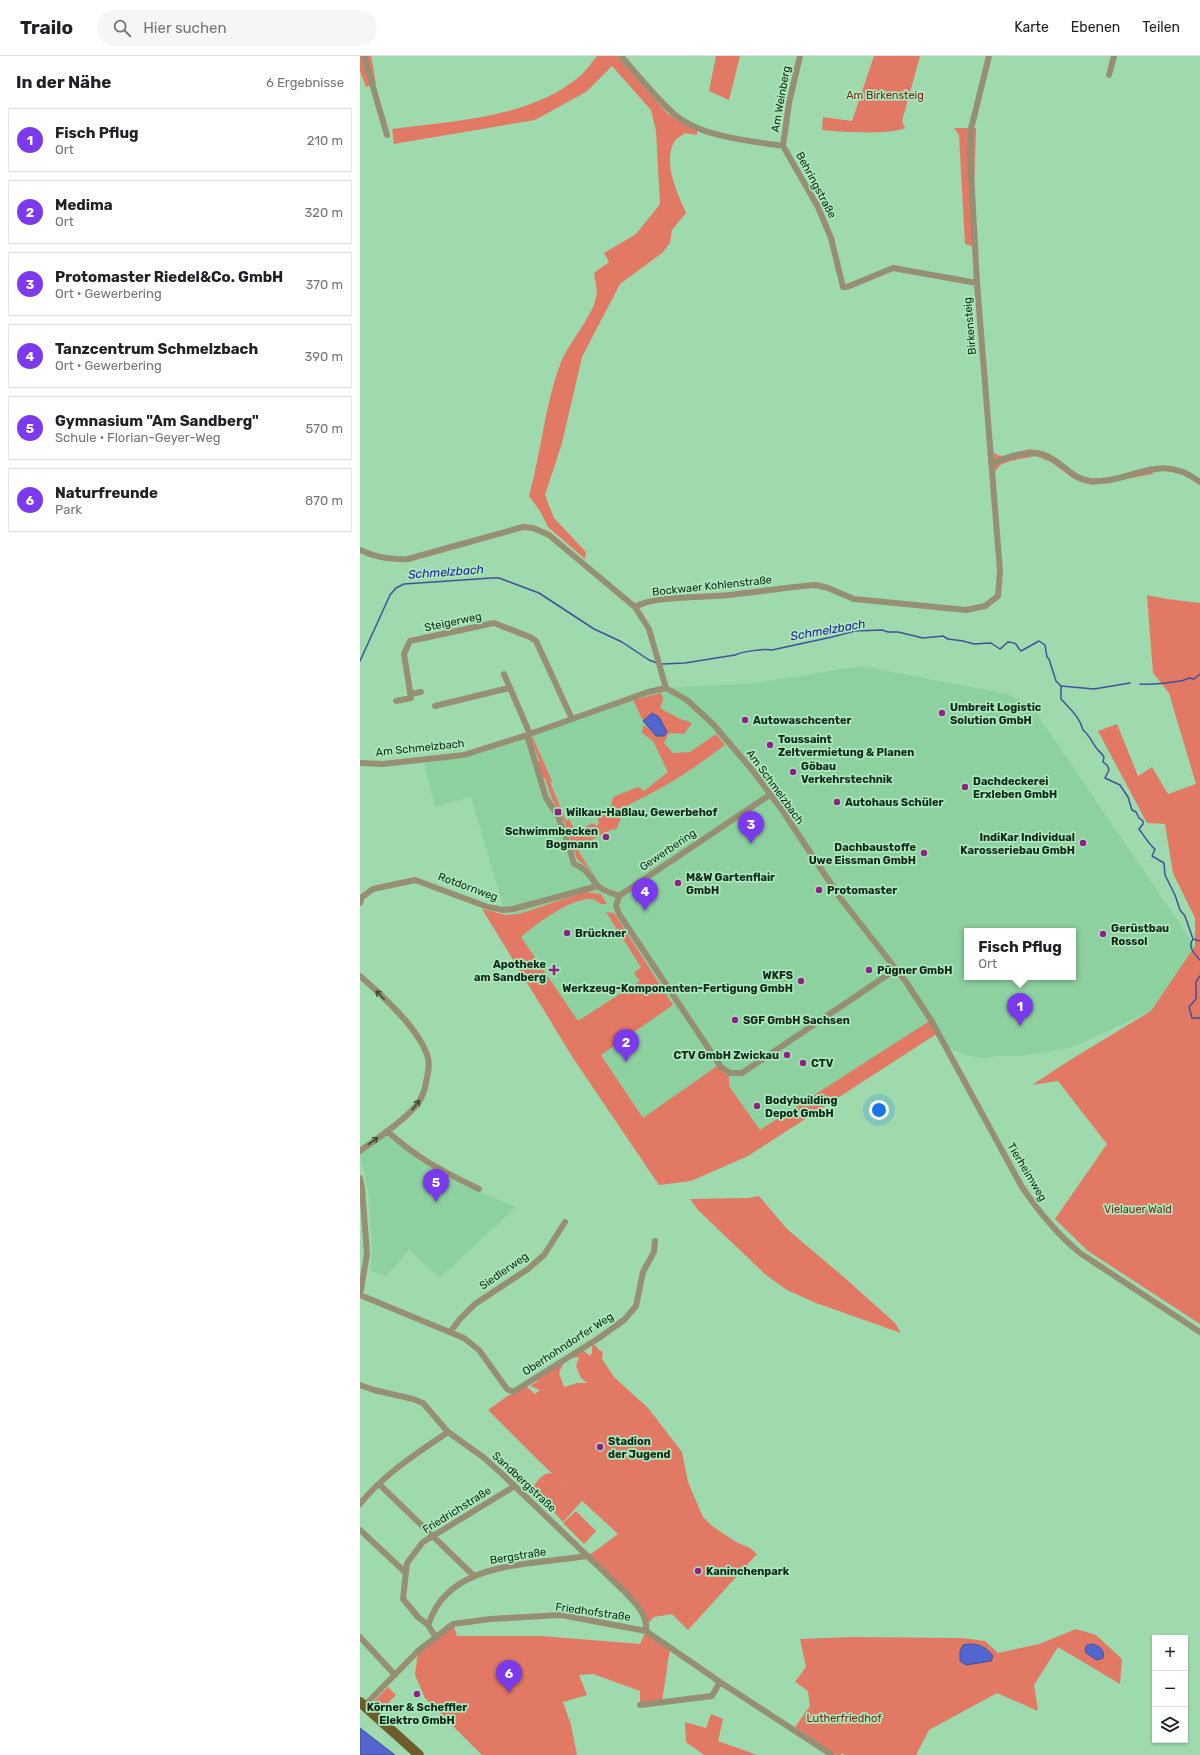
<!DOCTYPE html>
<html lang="de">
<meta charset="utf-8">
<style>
:root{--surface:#fff;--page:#f6f6f6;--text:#202124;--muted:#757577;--line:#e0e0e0;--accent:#7c3aed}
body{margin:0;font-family:Rubik,sans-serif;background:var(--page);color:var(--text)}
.controls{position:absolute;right:12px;bottom:12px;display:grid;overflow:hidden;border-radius:0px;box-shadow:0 1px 3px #0004}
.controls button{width:36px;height:36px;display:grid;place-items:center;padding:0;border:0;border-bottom:1px solid var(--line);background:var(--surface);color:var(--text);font:20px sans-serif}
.you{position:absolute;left:519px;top:1054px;width:14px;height:14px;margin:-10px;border:3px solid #fff;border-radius:50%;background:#1a73e8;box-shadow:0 0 0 6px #1a73e833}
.badge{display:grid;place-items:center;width:26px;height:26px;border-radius:50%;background:var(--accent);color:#fff;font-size:13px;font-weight:700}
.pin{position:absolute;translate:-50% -33px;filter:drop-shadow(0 1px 2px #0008)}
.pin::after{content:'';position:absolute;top:21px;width:14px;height:12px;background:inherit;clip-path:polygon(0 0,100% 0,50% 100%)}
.popup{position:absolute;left:604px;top:872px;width:112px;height:52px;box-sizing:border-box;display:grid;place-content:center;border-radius:0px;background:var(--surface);filter:drop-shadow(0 1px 3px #0005);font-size:13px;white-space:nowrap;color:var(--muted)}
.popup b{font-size:15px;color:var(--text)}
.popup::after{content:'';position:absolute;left:50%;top:100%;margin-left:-8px;border:8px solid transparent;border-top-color:var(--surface)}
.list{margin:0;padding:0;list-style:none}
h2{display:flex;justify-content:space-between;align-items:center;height:52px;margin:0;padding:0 16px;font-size:17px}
h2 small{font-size:13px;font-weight:400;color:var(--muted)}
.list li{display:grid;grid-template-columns:26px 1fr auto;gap:12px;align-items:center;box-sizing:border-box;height:64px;margin:0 8px 8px;padding:0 8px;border:1px solid var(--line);border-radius:0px}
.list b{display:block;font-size:15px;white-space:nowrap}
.list p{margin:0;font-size:13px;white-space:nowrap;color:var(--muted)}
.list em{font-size:13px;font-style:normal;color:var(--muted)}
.icon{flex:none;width:22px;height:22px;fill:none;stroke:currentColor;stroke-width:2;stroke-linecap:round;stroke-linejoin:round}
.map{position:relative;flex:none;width:840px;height:1699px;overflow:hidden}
header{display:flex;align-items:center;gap:24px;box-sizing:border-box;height:56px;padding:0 20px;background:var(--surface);border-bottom:1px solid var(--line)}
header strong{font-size:19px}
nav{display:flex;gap:22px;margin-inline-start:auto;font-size:14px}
.search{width:280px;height:36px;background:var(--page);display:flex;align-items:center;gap:10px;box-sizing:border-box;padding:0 14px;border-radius:22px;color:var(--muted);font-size:15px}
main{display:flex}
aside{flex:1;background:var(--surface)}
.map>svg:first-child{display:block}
.built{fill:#8ed1a1;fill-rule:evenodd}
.green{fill:#e27964}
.water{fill:#5365cf;stroke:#3f5398}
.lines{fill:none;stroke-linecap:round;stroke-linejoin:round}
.stream{stroke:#3f5398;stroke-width:1.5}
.street{stroke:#978f74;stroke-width:6}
.primary{stroke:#6d5d2a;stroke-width:10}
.oneway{stroke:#3f4c38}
.poi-dot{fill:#8f2284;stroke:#abe7bb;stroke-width:1.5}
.labels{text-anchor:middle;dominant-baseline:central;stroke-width:3.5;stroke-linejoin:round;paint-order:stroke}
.park-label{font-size:11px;fill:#79291a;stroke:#abe7bb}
.street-label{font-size:11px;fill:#102818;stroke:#abe7bb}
.poi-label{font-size:11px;font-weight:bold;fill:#102818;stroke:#abe7bb;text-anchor:start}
.water-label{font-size:12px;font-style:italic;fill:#2520a0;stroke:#abe7bb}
</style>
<header>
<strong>Trailo</strong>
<div class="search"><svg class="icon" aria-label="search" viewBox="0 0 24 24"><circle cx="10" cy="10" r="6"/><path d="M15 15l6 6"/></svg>Hier suchen</div>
<nav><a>Karte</a><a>Ebenen</a><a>Teilen</a></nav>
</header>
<main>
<aside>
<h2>In der Nähe<small>6 Ergebnisse</small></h2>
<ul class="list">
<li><span class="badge">1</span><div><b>Fisch Pflug</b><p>Ort</p></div><em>210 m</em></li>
<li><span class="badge">2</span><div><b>Medima</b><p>Ort</p></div><em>320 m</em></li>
<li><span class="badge">3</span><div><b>Protomaster Riedel&amp;Co. GmbH</b><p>Ort · Gewerbering</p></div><em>370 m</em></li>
<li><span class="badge">4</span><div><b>Tanzcentrum Schmelzbach</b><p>Ort · Gewerbering</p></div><em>390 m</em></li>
<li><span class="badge">5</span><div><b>Gymnasium &quot;Am Sandberg&quot;</b><p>Schule · Florian-Geyer-Weg</p></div><em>570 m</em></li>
<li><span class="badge">6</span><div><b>Naturfreunde</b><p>Park</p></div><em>870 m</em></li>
</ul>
</aside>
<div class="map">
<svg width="840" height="1699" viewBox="0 0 840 1699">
<rect width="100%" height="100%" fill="#9edaae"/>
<path class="built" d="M 501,610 L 648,638 L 672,651 L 835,890 L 791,955 L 710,992 L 661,1000 L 635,1000 L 626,1002 L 610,1000 L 590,993 L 578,977 L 367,1095 L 315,1109 L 146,859 L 111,741 L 75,751 L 64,707 L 104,699 L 306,632 L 396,627 ZM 607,875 L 713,875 L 713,921 L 607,921 Z
M 26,1079 L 57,1103 L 68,1109 L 122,1137 L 156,1151 L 80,1222 L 49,1194 L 26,1221 L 10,1214 L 12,1197 L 9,1140 L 0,1099 Z"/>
<path class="green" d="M 0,0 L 11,0 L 16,28 L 6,31 L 0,15 Z
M 237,0 L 257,0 L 308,58 L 337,74 L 337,79 L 325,77 C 321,80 315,83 313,88 C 304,109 317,137 326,157 L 312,174 L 310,187 L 302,197 L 260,228 L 222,301 L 202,387 L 185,439 L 194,462 L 226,496 L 225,503 L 188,471 L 180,455 L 169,440 C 181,397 185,348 201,306 C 210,284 230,265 236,242 C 238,235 235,224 234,217 L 249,206 L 244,197 L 276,178 L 300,148 L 296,75 L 291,54 L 252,10 L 226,36 L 175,64 L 34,88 L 32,73 C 94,65 172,62 221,19 C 227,14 232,6 237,0 Z
M 356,0 L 380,0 L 369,44 L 349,35 Z
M 514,0 L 560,0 L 542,65 L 545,72 C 530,79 481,76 462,74 L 463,61 L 492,65 Z
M 594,72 L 616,72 L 614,140 L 618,192 L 605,188 L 599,79 Z
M 669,393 C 675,394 682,394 687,397 C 702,403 713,419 729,422 C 744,425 777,414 792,410 L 793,418 L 732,429 L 714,423 L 691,406 L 676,400 L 650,405 L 640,409 L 634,417 L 633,396 C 642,405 659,396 669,393 Z
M 787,539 L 807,543 L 840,547 L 840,1268 L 728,1195 L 695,1163 L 747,1088 L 698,1025 L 672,1029 L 710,1004 L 791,955 L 835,890 L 835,862 L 813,817 L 805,768 L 787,767 L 738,675 L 757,668 L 778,720 L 792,711 L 808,738 L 836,728 L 809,637 L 793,617 Z
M 301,637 L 303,644 L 300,652 L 318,662 L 332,667 L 324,678 L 309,677 L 304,687 L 313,697 L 330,696 L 356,678 L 365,689 C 332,714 304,732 266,750 L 256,774 L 253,773 L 217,791 C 222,803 230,812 237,823 L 228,812 L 217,803 L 205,767 L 192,743 L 185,722 L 182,722 L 178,707 L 179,704 L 171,683 L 172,680 L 192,725 L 190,726 L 206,765 L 209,763 L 216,776 L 219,776 L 232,767 L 237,770 L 239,767 L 237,760 L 239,756 L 243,760 L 251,750 L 253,741 L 278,731 L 284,735 L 308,716 L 293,685 L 282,677 L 283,670 L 286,670 L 296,680 L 306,676 L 299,661 L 292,657 L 283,665 L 273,644 Z
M 225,836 L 241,838 L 247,848 L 241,848 C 237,845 232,842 227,843 C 205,846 178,867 161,881 L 218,965 L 280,925 L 274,917 L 281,911 L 246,856 L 254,857 L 313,949 L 241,999 L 283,1062 L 357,1010 L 364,1017 L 369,1020 L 369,1030 L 400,1074 L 571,964 L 578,977 L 388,1100 L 331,1125 L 299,1129 L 213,1002 L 122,853 L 146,859 L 159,858 Z
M 399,1140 L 427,1173 L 486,1223 L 535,1267 L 541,1277 L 456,1247 L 427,1234 L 406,1219 L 338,1154 L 330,1143 L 388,1142 Z
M 235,1289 L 239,1294 L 243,1296 L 242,1303 L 254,1321 L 288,1352 L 322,1396 L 328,1426 L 343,1461 L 352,1470 L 376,1486 L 390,1492 L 397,1498 L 328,1574 L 312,1558 L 294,1561 L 287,1568 L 281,1554 L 227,1500 L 238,1493 L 258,1478 L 181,1407 L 128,1354 L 149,1339 L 153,1339 L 166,1330 L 175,1338 L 180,1334 L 170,1330 L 178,1325 L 175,1323 L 203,1308 L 199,1317 L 204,1331 L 217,1327 L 227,1327 L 221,1322 L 216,1310 L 219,1301 L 211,1302 L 224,1295 L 230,1300 L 232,1297 L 232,1290 Z
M 190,1417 L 193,1418 L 222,1445 L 203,1466 L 174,1434 L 174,1430 C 178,1424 182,1418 190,1417 Z
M 216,1455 L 236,1475 L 224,1488 L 203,1467 Z
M 93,1568 L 97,1580 L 182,1580 L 280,1588 L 286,1575 L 310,1592 L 302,1646 L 280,1649 L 280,1635 L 233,1618 L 219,1619 L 227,1639 L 203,1646 L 211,1669 L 217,1699 L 122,1699 L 65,1642 L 55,1619 L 58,1595 Z
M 716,1573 L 736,1579 L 762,1603 L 760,1628 L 698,1591 L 674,1629 L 678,1655 L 637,1637 L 569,1674 L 556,1699 L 485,1699 L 482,1697 L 481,1699 L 477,1699 L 435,1671 L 450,1650 L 448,1635 L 435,1626 L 446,1611 L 440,1583 L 490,1581 L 601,1582 L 625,1585 L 638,1597 L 679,1588 Z
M 28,1631 L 36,1639 L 21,1654 L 13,1646 Z
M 351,1658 L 363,1663 L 358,1685 L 397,1699 L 344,1699 L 326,1686 L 325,1666 L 346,1672 Z"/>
<path class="water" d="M 292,657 L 299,661 L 307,676 L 304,680 L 296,680 L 283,665 Z
M 608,1588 C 620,1588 626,1591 633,1600 L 631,1605 L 606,1609 L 600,1605 L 600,1595 L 603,1589 Z
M 732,1588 C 740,1590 745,1594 743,1602 L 737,1604 L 726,1597 L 725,1593 L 727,1589 Z
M 0,1672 L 35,1699 L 0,1699 Z"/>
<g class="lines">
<path class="stream" d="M 0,605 L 30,539 L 36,532 L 44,528 L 132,522 L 139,522 L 179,537 L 234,573 L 262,586 L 289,604 L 297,607
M 302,608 L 325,607 L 375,599 C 381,596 405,592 412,594 L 472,581 L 495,575 L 522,574 L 528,576 L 538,576 L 563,582 L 583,580 L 588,583 L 603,585 L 614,588 L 631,587 L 640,593 L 648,586 C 660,587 655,590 661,595 L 679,585 L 685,589 L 687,601 L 689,603 L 696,625 L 701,630 L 701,643 C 709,652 720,661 723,674 C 729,679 731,684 735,690 C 737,694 741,696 744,701 L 743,706 L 747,709 L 749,714 L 745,722 L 760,729 L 768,741 L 772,754 L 776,756 L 779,762 L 783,765 L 783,768 L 779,773 C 782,777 791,791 795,793 L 792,800 L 804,807 L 805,819 L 815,839 L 820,854 L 825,860 L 833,883 L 840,885
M 780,628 C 794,629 807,627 820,625 C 823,625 826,623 829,622 L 834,623 L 840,618
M 701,630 L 734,633 L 770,627
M 833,883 C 827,891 835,898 840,904
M 840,920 L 836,926 L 836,943 L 829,951 L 832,962 L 840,962"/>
<path class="street" d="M 4,0 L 27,79
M 261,0 C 278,19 294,40 313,57 C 339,81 390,85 423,90 L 458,151 L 471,182 L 483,231 L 487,231 L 533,212 L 617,227
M 749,19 L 754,0
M 423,90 L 429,47 L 440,0
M 631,408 C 646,402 665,394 681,398 C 690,400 698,407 705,412 C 713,419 721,425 732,425 C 772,428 798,394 840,426
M 0,494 C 16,502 30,504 48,503 L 163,471 L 173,472 L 189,479 L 275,551 L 289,573 L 306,632 L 327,644 L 353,668 L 393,715 L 422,754 L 481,843 L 546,926 L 571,964 L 662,1131 C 679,1156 697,1178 720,1197 L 840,1276
M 275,551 C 296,539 344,542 369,539 C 398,536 427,531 456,529 L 468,532 L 494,543 L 606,554 L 625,550 L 638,540 L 640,515 L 617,227 L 610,98 L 611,73 L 629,0
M 144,618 L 170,678
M 50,638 L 61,636
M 36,645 L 51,642 L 44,598 L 50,585 L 134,567 L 170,581 L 176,585 L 212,663
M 75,650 L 149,632
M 167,679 L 186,742 L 198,760 L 208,787 L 214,808 C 228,813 229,820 238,830 C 243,835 252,837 259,840
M 0,707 L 23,708 L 104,699 L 167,679 L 288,636 L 306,632
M 411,738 L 259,840 L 256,850 L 259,858 L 361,1011 L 370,1017 L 382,1017 L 535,914
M 0,847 L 2,841 L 13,833 L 55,824 L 128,851 L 143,854 L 153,853 L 238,830
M 0,920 C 21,938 61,975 68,1002 C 70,1010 68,1018 66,1026 C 65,1034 61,1045 55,1051 C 40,1068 19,1081 0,1095
M 27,1075 C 58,1103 82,1115 119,1133
M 0,1122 L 2,1132 L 7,1198 L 0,1239
M 0,1239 L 104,1282 L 119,1294 L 147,1333 L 153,1336 L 239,1282 L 264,1264 L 276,1250 L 283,1216 L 294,1196 L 295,1185
M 90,1276 L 100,1263 L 115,1248 L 168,1213 L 184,1199 L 205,1166
M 0,1329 L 14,1334 L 53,1343 L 63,1347 L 88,1376 L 123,1401 L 141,1417 L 265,1536 C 275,1547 288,1559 286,1575
M 19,1428 L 114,1520
M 0,1448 C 24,1418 57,1397 88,1376
M 0,1474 L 45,1516
M 68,1569 C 72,1558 78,1546 87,1538 C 118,1506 184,1507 227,1500
M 75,1580 L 68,1569 L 58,1561 L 43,1543 L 47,1507 L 63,1486 L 155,1430
M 0,1581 L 35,1619
M 280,1649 L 352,1640 L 360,1626
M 4,1650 L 58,1595 L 93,1568 L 130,1563 L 201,1559 L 286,1575 L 360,1626 L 472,1699"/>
<path class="primary" d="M 0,1646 L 59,1699"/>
</g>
<defs><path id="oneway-shaft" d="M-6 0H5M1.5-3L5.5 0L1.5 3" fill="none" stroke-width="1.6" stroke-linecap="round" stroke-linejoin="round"/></defs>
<g class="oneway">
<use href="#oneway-shaft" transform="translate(20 939) rotate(-134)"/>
<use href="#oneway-shaft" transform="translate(56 1049) rotate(-53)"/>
<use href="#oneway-shaft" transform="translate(13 1085) rotate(-36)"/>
</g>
<g class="poi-dot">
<circle cx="582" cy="657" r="4"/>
<circle cx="385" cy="664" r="4"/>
<circle cx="410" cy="689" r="4"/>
<circle cx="433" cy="716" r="4"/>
<circle cx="605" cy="731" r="4"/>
<circle cx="477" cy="746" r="4"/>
<rect x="194" y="752" width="8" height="8" rx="2"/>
<circle cx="246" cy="781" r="4"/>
<circle cx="723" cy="787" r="4"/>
<circle cx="564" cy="797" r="4"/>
<circle cx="318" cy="827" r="4"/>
<circle cx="459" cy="834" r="4"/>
<circle cx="207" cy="877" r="4"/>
<circle cx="743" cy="878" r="4"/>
<path d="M192 908h4v4h4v4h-4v4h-4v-4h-4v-4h4z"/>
<circle cx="509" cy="914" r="4"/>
<circle cx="441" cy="925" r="4"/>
<circle cx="375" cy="964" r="4"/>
<circle cx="427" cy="999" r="4"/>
<circle cx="443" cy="1007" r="4"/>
<circle cx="397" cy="1050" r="4"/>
<circle cx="240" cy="1391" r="4"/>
<circle cx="338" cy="1515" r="4"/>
<circle cx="57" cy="1638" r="4"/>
</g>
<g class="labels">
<g class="park-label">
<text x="525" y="39">Am Birkensteig</text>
<text x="778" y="1153">Vielauer Wald</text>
<text x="484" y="1662">Lutherfriedhof</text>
</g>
<g class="street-label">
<text transform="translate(421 43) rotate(-80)">Am Weinberg</text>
<text transform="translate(456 129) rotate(62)">Behringstraße</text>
<text transform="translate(610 270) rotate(-95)">Birkensteig</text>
<text transform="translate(352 530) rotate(-6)">Bockwaer Kohlenstraße</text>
<text transform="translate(93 566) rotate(-12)">Steigerweg</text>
<text transform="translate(60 692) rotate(-6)">Am Schmelzbach</text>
<text transform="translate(415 731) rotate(54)">Am Schmelzbach</text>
<text transform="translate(308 794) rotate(-34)">Gewerbering</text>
<text transform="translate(108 831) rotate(20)">Rotdornweg</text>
<text transform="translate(667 1116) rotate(59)">Tierheimweg</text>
<text transform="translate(144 1215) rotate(-35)">Siedlerweg</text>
<text transform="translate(208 1288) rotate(-33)">Oberhohndorfer Weg</text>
<text transform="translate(164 1426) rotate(43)">Sandbergstraße</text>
<text transform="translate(97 1454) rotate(-32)">Friedrichstraße</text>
<text transform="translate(158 1500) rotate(-9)">Bergstraße</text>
<text transform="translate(233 1556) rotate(8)">Friedhofstraße</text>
</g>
<g class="poi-label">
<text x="590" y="651">Umbreit Logistic<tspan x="590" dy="13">Solution GmbH</tspan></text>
<text x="393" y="664">Autowaschcenter</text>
<text x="418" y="683">Toussaint<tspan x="418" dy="13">Zeltvermietung &amp; Planen</tspan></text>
<text x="441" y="710">Göbau<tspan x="441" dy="13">Verkehrstechnik</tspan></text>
<text x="613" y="725">Dachdeckerei<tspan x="613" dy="13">Erxleben GmbH</tspan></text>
<text x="485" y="746">Autohaus Schüler</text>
<text x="206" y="756">Wilkau-Haßlau, Gewerbehof</text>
<text x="238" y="775" text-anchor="end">Schwimmbecken<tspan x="238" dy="13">Bogmann</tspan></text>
<text x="715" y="781" text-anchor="end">IndiKar Individual<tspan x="715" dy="13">Karosseriebau GmbH</tspan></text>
<text x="556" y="791" text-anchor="end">Dachbaustoffe<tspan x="556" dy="13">Uwe Eissman GmbH</tspan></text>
<text x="326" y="821">M&amp;W Gartenflair<tspan x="326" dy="13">GmbH</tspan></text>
<text x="467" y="834">Protomaster</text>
<text x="751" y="872">Gerüstbau<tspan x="751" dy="13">Rossol</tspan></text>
<text x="215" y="877">Brückner</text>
<text x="186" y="908" text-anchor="end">Apotheke<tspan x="186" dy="13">am Sandberg</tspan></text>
<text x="517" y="914">Pügner GmbH</text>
<text x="433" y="919" text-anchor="end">WKFS<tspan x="433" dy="13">Werkzeug-Komponenten-Fertigung GmbH</tspan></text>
<text x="383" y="964">SGF GmbH Sachsen</text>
<text x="419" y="999" text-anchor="end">CTV GmbH Zwickau</text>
<text x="451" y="1007">CTV</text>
<text x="405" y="1044">Bodybuilding<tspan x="405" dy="13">Depot GmbH</tspan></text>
<text x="248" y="1385">Stadion<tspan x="248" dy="13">der Jugend</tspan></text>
<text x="346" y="1515">Kaninchenpark</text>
<text x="57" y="1651" text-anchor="middle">Körner &amp; Scheffler<tspan x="57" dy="13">Elektro GmbH</tspan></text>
</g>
<g class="water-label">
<text transform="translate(86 516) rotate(-4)">Schmelzbach</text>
<text transform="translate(468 574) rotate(-10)">Schmelzbach</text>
</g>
</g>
</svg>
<div class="controls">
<button>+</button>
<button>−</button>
<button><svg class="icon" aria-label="layers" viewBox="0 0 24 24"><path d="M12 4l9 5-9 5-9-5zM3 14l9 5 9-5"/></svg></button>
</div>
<div class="you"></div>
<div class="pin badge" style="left:660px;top:970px">1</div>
<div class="popup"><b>Fisch Pflug</b>Ort</div>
<div class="pin badge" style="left:266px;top:1006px">2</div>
<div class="pin badge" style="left:391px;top:788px">3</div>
<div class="pin badge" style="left:285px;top:855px">4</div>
<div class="pin badge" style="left:76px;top:1146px">5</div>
<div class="pin badge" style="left:149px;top:1637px">6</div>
</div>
</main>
